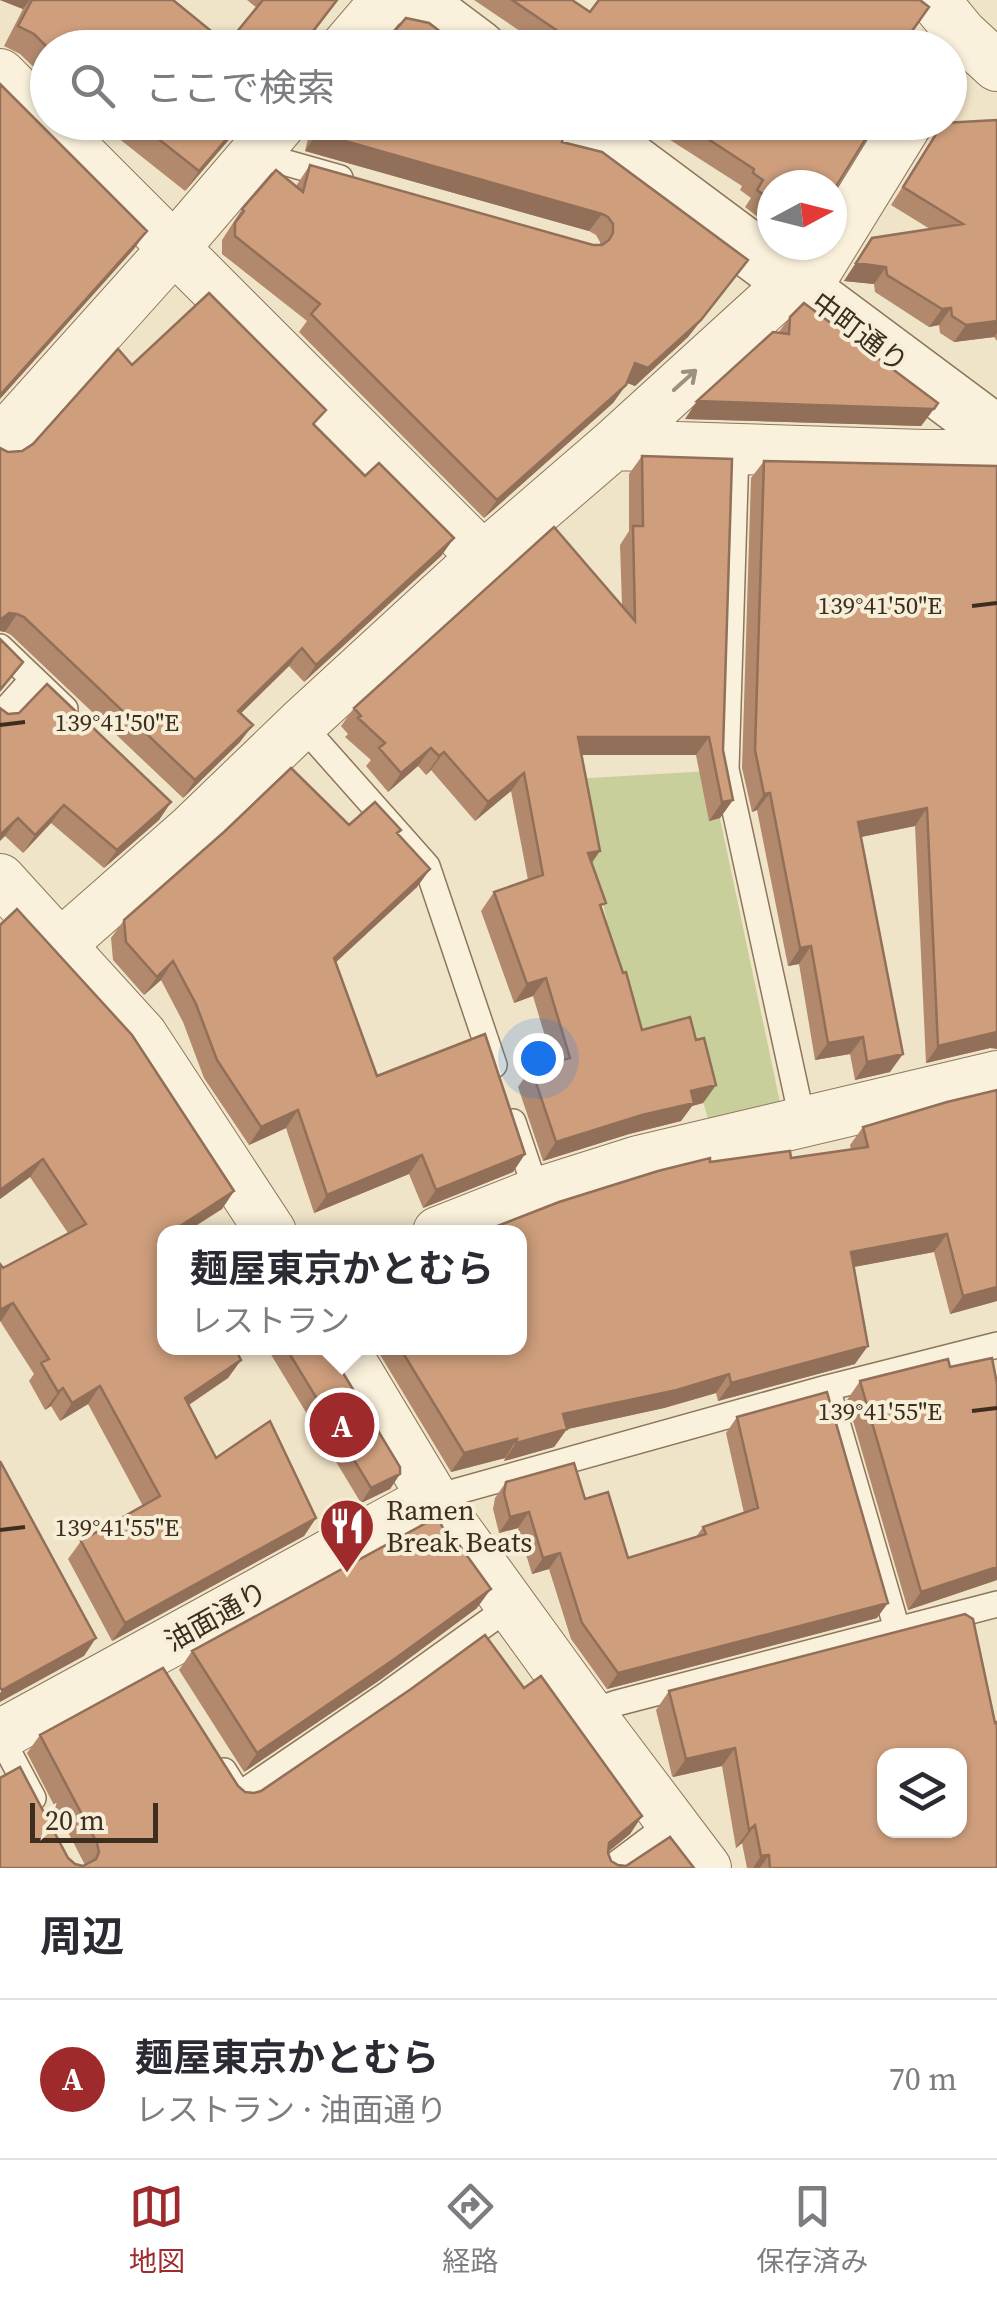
<!DOCTYPE html>
<html lang="ja">
<meta charset="utf-8">
<style>
:root{--surface:#fff;--page:#f7f7f7;--text:#2b2b33;--muted:#7c7c81;--line:#e1e1e2;--accent:#9e2a2b}
body{margin:0;font-family:"Source Serif 4","Noto Sans JP",serif;background:var(--page);color:var(--text)}
.controls{position:absolute;right:30px;bottom:30px;display:grid;overflow:hidden;border-radius:20px;box-shadow:0 2px 8px #0004}
.controls button{width:90px;height:90px;display:grid;place-items:center;padding:0;border:0;border-bottom:2px solid var(--line);background:var(--surface);color:var(--text);font:50px sans-serif}
.compass{position:absolute;left:757px;top:170px;width:90px;height:90px;border-radius:50%;background:var(--surface);box-shadow:0 2px 8px #0004;rotate:83deg}
.scale{position:absolute;left:30px;bottom:25px;width:128px;box-sizing:border-box;padding-left:10px;border:5px solid #3d2e20;border-top:0;font-size:28px;line-height:35px;white-space:nowrap;color:#3d2e20;-webkit-text-stroke:8px #f7eed8;paint-order:stroke}
.you{position:absolute;left:538px;top:1058px;width:35px;height:35px;margin:-25px;border:8px solid #fff;border-radius:50%;background:#1a73e8;box-shadow:0 0 0 15px #1a73e833}
.badge{display:grid;place-items:center;width:65px;height:65px;border-radius:50%;background:var(--accent);color:#fff;font-size:32px;font-weight:700}
.pin{position:absolute;translate:-50% -50%;border:5px solid #fff;box-shadow:0 2px 10px #0006}
.popup{position:absolute;left:157px;top:1225px;width:370px;height:130px;box-sizing:border-box;display:grid;place-content:center;border-radius:20px;background:var(--surface);filter:drop-shadow(0 2px 8px #0005);font-size:32px;white-space:nowrap;color:var(--muted)}
.popup b{font-size:38px;color:var(--text)}
.popup::after{content:'';position:absolute;left:50%;top:100%;margin-left:-20px;border:20px solid transparent;border-top-color:var(--surface)}
.list{margin:0;padding:0;list-style:none}
h2{display:flex;justify-content:space-between;align-items:center;height:130px;margin:0;padding:0 40px;font-size:42px}
h2 small{font-size:32px;font-weight:400;color:var(--muted)}
.list li{display:grid;grid-template-columns:65px 1fr auto;gap:30px;align-items:center;box-sizing:border-box;height:160px;padding:0 40px;border-top:2px solid var(--line)}
.list b{display:block;font-size:38px;white-space:nowrap}
.list p{margin:0;font-size:32px;white-space:nowrap;color:var(--muted)}
.list em{font-size:32px;font-style:normal;color:var(--muted)}
.icon{flex:none;width:55px;height:55px;fill:none;stroke:currentColor;stroke-width:2;stroke-linecap:round;stroke-linejoin:round}
.map{position:relative;flex:none;width:997px;height:1868px;overflow:hidden}
.search{position:absolute;background:var(--surface);box-shadow:0 2px 8px #0004;left:30px;right:30px;top:30px;height:110px;display:flex;align-items:center;gap:25px;box-sizing:border-box;padding:0 35px;border-radius:55px;color:var(--muted);font-size:38px}
.sheet{height:290px;background:var(--surface)}
nav{display:flex;justify-content:space-around;align-items:center;box-sizing:border-box;height:140px;border-top:2px solid var(--line);background:var(--surface);font-size:28px;color:var(--muted)}
nav a{display:grid;justify-items:center;gap:5px}
nav .on{color:var(--accent)}
.map>svg:first-child{display:block}
.green{fill:#c9cf9b}
.lines{fill:none;stroke-linecap:round;stroke-linejoin:round}
.service-casing{stroke:#8d765c;stroke-width:28}
.minor-casing{stroke:#8d765c;stroke-width:52}
.tertiary-casing{stroke:#8d765c;stroke-width:58}
.service{stroke:#faf1dc;stroke-width:25}
.minor{stroke:#faf1dc;stroke-width:50}
.tertiary{stroke:#faf1dc;stroke-width:55}
.wall{fill:#b2896c}
.shaded-wall{fill:#916f58}
.building{fill:#cf9f7d;stroke:#916f58;stroke-width:2.5;fill-rule:evenodd}
.oneway{stroke:#9c907e}
.ticks{fill:none;stroke:#3d2e20;stroke-width:4}
.labels{text-anchor:middle;dominant-baseline:central;stroke-width:8;stroke-linejoin:round;paint-order:stroke}
.street-label{font-size:28px;fill:#3d2e20;stroke:#f7eed8}
.poi-label{font-size:28px;fill:#3d2e20;stroke:#f7eed8;text-anchor:start}
.ticks-label{font-size:25px;text-anchor:middle;fill:#3d2e20;stroke:#f7eed8;stroke-width:8;stroke-linejoin:round;paint-order:stroke}
</style>
<div class="map">
<svg width="997" height="1868" viewBox="0 0 997 1868">
<rect width="100%" height="100%" fill="#f0e4c8"/>
<path class="green" d="M 710,771 L 781,1107 L 708,1119 L 685,1037 L 645,1047 L 621,978 L 572,779 Z"/>
<g class="lines">
<g class="service-casing">
<path id="service" d="M 255,154 L 340,178
M 736,450 L 726,769 L 803,1123
M 0,647 L 65,709
M 0,716 L 33,679
M 301,724 L 427,866 L 494,1065
M 513,1122 L 537,1193
M 827,1388 L 897,1629
M 433,1498 L 827,1388 L 997,1345
M 589,1713 L 617,1703 L 997,1604
M 0,1736 L 33,1798
M 224,1771 L 239,1795 L 389,1693 L 512,1605
M 611,1868 L 671,1823"/>
</g>
<g class="minor-casing">
<path id="minor" d="M 934,0 L 962,34 L 997,66
M 345,48 L 386,0
M 0,74 L 48,122
M 48,122 L 483,557
M 804,291 L 908,122
M 0,442 L 174,248 L 282,122
M 613,445 L 924,455 L 997,455
M 0,879 L 142,1035 L 271,1232
M 60,945 L 192,829 L 301,724 L 483,557 L 613,445 L 792,282
M 438,1232 L 537,1193 L 638,1161 L 997,1076
M 343,1348 L 433,1498 L 589,1713 L 706,1868
M 0,1735 L 433,1498"/>
</g>
<g class="tertiary-casing">
<path id="tertiary" d="M 414,0 L 478,48
M 578,122 L 997,434"/>
</g>
<use href="#service" class="service"/>
<use href="#minor" class="minor"/>
<use href="#tertiary" class="tertiary"/>
</g>
<path class="wall" d="M 0,0 L 175,0 L 174,1 L 227,44 L 257,8 L 247,0 L 338,0 L 302,48 L 48,48 L 48,81 L 20,54 L 4,46 L 23,9 Z
M 474,0 L 572,0 L 590,12 L 900,48 L 545,48 Z
M 997,120 L 997,341 L 994,337 L 954,342 L 940,333 L 939,325 L 929,327 L 875,292 L 874,284 L 844,281 L 872,238 L 930,229 L 891,205 L 943,123 Z
M 98,122 L 244,122 L 185,191 Z
M 312,122 L 566,122 L 562,142 L 748,260 L 688,337 L 635,386 L 627,383 L 613,403 L 484,518 L 299,332 L 307,321 L 222,254 L 222,240 L 242,209 L 296,186 L 310,165 L 593,245 L 600,245 L 600,242 L 596,235 L 589,231 L 305,151 Z
M 654,122 L 875,122 L 832,193 L 772,185 L 772,228 L 745,207 L 751,198 L 740,190 L 742,186 L 653,129 Z
M 790,317 L 938,403 L 921,426 L 685,419 L 778,333 Z
M 132,365 L 315,426 L 365,476 L 454,538 L 441,556 L 304,682 L 289,666 L 241,713 L 240,742 L 183,798 L 11,635 L 5,632 L 0,631 L 0,448 L 8,452 L 22,451 Z
M 642,456 L 723,750 L 733,800 L 720,818 L 709,821 L 696,755 L 582,755 L 592,863 L 602,909 L 642,1030 L 696,1040 L 716,1085 L 703,1103 L 692,1106 L 681,1121 L 629,1134 L 543,1161 L 518,1087 L 531,1068 L 553,1063 L 533,996 L 514,1003 L 481,911 L 494,892 L 528,880 L 511,791 L 475,821 L 431,770 L 426,775 L 418,766 L 388,792 L 366,766 L 371,760 L 345,737 L 348,734 L 341,726 L 354,708 L 622,605 L 620,545 L 629,531 L 629,474 Z
M 764,461 L 997,466 L 990,1048 L 926,1063 L 915,826 L 861,837 L 890,1072 L 855,1080 L 850,1054 L 815,1060 L 799,964 L 788,966 L 757,810 L 752,812 L 742,768 L 751,478 Z
M 1,709 L 171,802 L 159,820 L 104,868 L 51,823 L 23,853 L 5,836 Z
M 349,825 L 398,834 L 430,869 L 417,887 L 335,963 L 377,1076 L 525,1154 L 513,1172 L 423,1208 L 409,1174 L 314,1213 L 286,1128 L 249,1145 L 204,1078 L 183,1022 L 161,980 L 144,995 L 113,960 L 111,938 L 124,920 Z
M 0,925 L 234,1191 L 222,1209 L 162,1248 L 164,1348 L 241,1360 L 228,1378 L 189,1405 L 216,1458 L 316,1518 L 304,1536 L 112,1641 L 68,1559 L 81,1541 L 143,1506 L 88,1404 L 60,1421 L 51,1406 L 45,1410 L 29,1381 L 34,1374 L 0,1321 L 0,1264 L 3,1268 L 68,1233 L 30,1177 L 0,1199 Z
M 997,1090 L 997,1301 L 950,1314 L 934,1252 L 853,1267 L 855,1364 L 718,1401 L 716,1393 L 664,1408 L 567,1429 L 554,1447 L 504,1461 L 505,1458 L 451,1472 L 376,1348 L 520,1348 L 710,1162 L 791,1158 L 851,1149 L 850,1145 L 863,1127 Z
M 267,1348 L 328,1348 L 400,1474 L 390,1489 L 361,1503 Z
M 950,1367 L 997,1384 L 997,1580 L 908,1610 L 847,1400 L 860,1381 Z
M 737,1417 L 877,1618 L 607,1689 L 571,1639 L 549,1569 L 532,1574 L 518,1528 L 499,1533 L 493,1509 L 495,1498 L 506,1482 L 585,1499 L 628,1558 L 696,1537 L 703,1527 L 744,1513 L 726,1433 Z
M 477,1608 L 380,1680 L 244,1772 L 179,1670 L 192,1651 Z
M 524,1688 L 642,1816 L 630,1834 L 608,1852 L 611,1861 L 618,1865 L 0,1868 L 68,1858 L 75,1864 L 83,1866 L 85,1865 L 27,1753 L 40,1735 L 238,1786 L 245,1792 L 254,1793 Z
M 669,1691 L 995,1723 L 997,1868 L 747,1868 L 742,1843 L 736,1848 L 722,1766 L 673,1777 L 672,1776 L 656,1710 Z"/>
<path class="shaded-wall" d="M 0,0 L 30,0 L 23,9 Z
M 241,122 L 244,122 L 185,191 L 199,171 Z
M 317,133 L 602,214 L 589,231 L 305,151 Z
M 147,231 L 134,249 L 0,399 L 0,395 Z
M 748,260 L 688,337 L 635,386 L 623,381 L 635,363 Z
M 856,263 L 886,267 L 874,284 L 844,281 Z
M 951,308 L 939,325 L 929,327 L 942,309 Z
M 997,321 L 997,333 L 994,337 L 954,342 L 966,325 Z
M 626,385 L 613,403 L 484,518 L 497,500 Z
M 697,401 L 934,409 L 921,426 L 685,419 Z
M 454,538 L 441,556 L 304,682 L 316,665 Z
M 9,613 L 17,614 L 5,632 L 0,631 L 0,619 Z
M 302,648 L 289,666 L 225,729 L 238,711 Z
M 253,725 L 240,742 L 183,798 L 195,780 Z
M 578,737 L 709,737 L 696,755 L 566,755 Z
M 431,748 L 418,766 L 388,792 L 401,773 Z
M 444,752 L 431,770 L 426,775 L 439,756 Z
M 524,773 L 511,791 L 475,821 L 488,802 Z
M 770,793 L 757,810 L 752,812 L 764,794 Z
M 733,800 L 720,818 L 709,821 L 722,802 Z
M 171,802 L 159,820 L 104,868 L 117,850 Z
M 64,805 L 51,823 L 23,853 L 35,835 Z
M 927,808 L 915,826 L 846,840 L 858,822 Z
M 18,818 L 5,836 L 0,841 L 0,835 Z
M 600,851 L 587,870 L 588,853 Z
M 430,869 L 417,887 L 321,976 L 334,958 Z
M 811,946 L 799,964 L 788,966 L 800,948 Z
M 173,961 L 161,980 L 144,995 L 157,977 Z
M 546,978 L 533,996 L 514,1003 L 527,984 Z
M 997,1032 L 997,1049 L 990,1048 L 926,1063 L 938,1046 Z
M 863,1037 L 850,1054 L 815,1060 L 828,1043 Z
M 903,1054 L 890,1072 L 855,1080 L 867,1062 Z
M 716,1085 L 703,1103 L 692,1106 L 681,1121 L 629,1134 L 543,1161 L 556,1142 L 691,1091 Z
M 298,1110 L 286,1128 L 249,1145 L 261,1127 Z
M 525,1154 L 513,1172 L 423,1208 L 436,1190 Z
M 422,1155 L 409,1174 L 314,1213 L 327,1195 Z
M 43,1159 L 30,1177 L 0,1199 L 0,1190 Z
M 234,1191 L 222,1209 L 185,1232 L 171,1232 Z
M 947,1234 L 934,1252 L 838,1270 L 851,1252 Z
M 164,1236 L 164,1246 L 145,1259 L 158,1241 Z
M 997,1287 L 997,1301 L 950,1314 L 963,1296 Z
M 13,1303 L 1,1321 L 0,1321 L 0,1310 Z
M 868,1346 L 855,1364 L 718,1401 L 731,1383 Z
M 241,1360 L 228,1378 L 172,1416 L 185,1398 Z
M 729,1374 L 716,1393 L 664,1408 L 550,1433 L 563,1414 Z
M 100,1386 L 88,1404 L 60,1421 L 72,1403 Z
M 63,1388 L 51,1406 L 45,1410 L 58,1392 Z
M 567,1429 L 554,1447 L 504,1461 L 516,1443 Z
M 517,1439 L 505,1458 L 451,1472 L 464,1453 Z
M 400,1474 L 390,1489 L 361,1503 L 371,1488 Z
M 529,1512 L 518,1528 L 499,1533 L 510,1517 Z
M 316,1518 L 304,1536 L 112,1641 L 125,1623 Z
M 560,1553 L 549,1569 L 532,1574 L 543,1558 Z
M 997,1567 L 997,1580 L 908,1610 L 921,1592 Z
M 491,1589 L 477,1608 L 380,1680 L 244,1772 L 257,1753 Z
M 888,1603 L 877,1618 L 607,1689 L 618,1673 Z
M 96,1638 L 84,1656 L 0,1702 L 0,1693 L 2,1690 Z
M 735,1748 L 722,1766 L 673,1777 L 686,1759 Z
M 642,1816 L 630,1834 L 597,1861 L 609,1843 Z
M 755,1825 L 742,1843 L 736,1848 L 749,1830 Z
M 769,1855 L 760,1868 L 753,1868 L 761,1856 Z"/>
<path class="building" d="M 32,0 L 173,0 L 227,44 L 263,0 L 337,0 L 300,48 L 48,48 L 34,34 L 18,26 Z
M 512,0 L 572,0 L 590,12 L 599,0 L 920,0 L 929,7 L 900,48 L 583,48 Z
M 406,18 L 429,23 L 446,36 L 444,45 L 449,48 L 380,48 Z
M 0,84 L 147,231 L 0,395 Z
M 997,120 L 997,321 L 966,325 L 952,316 L 951,308 L 942,309 L 887,275 L 886,267 L 856,263 L 872,238 L 963,224 L 903,187 L 943,123 Z
M 137,122 L 241,122 L 199,171 Z
M 320,122 L 566,122 L 562,142 L 602,152 L 748,260 L 701,320 L 648,368 L 635,363 L 626,385 L 497,500 L 311,314 L 320,304 L 235,236 L 235,223 L 244,211 L 242,209 L 276,170 L 303,192 L 310,165 L 593,245 L 602,245 L 609,240 L 613,233 L 613,224 L 608,217 L 602,214 L 317,133 Z
M 682,122 L 872,122 L 860,127 L 873,127 L 832,193 L 832,185 L 772,185 L 772,201 L 757,190 L 763,180 L 753,173 L 754,169 Z
M 209,293 L 326,410 L 313,424 L 365,476 L 379,463 L 454,538 L 316,665 L 302,648 L 238,711 L 253,725 L 195,780 L 24,617 L 17,614 L 9,613 L 0,620 L 0,448 L 8,452 L 22,451 L 33,444 L 118,349 L 132,365 Z
M 804,303 L 938,403 L 934,409 L 697,401 L 773,332 L 789,334 L 790,317 Z
M 642,456 L 732,459 L 723,750 L 733,800 L 722,802 L 709,737 L 578,737 L 600,851 L 588,853 L 606,903 L 600,905 L 623,973 L 626,972 L 642,1030 L 690,1017 L 696,1040 L 704,1038 L 716,1085 L 691,1091 L 694,1103 L 642,1115 L 556,1142 L 531,1068 L 570,1058 L 546,978 L 527,984 L 494,892 L 543,875 L 524,773 L 488,802 L 444,752 L 439,756 L 431,748 L 401,773 L 379,748 L 385,743 L 358,718 L 361,716 L 354,708 L 554,527 L 635,621 L 633,526 L 643,526 Z
M 764,461 L 997,466 L 997,1032 L 938,1046 L 927,808 L 858,822 L 903,1054 L 867,1062 L 863,1037 L 828,1043 L 811,946 L 800,948 L 770,793 L 764,794 L 755,750 Z
M 0,639 L 23,662 L 0,690 Z
M 47,684 L 171,802 L 117,850 L 64,805 L 35,835 L 18,818 L 0,835 L 0,708 L 8,714 L 19,713 Z
M 291,768 L 349,825 L 375,802 L 401,830 L 397,833 L 430,869 L 334,958 L 377,1076 L 485,1034 L 525,1154 L 436,1190 L 422,1155 L 327,1195 L 298,1110 L 261,1127 L 217,1060 L 196,1004 L 173,961 L 157,977 L 126,942 L 124,920 L 224,832 Z
M 17,909 L 132,1035 L 234,1191 L 171,1232 L 164,1232 L 164,1236 L 158,1241 L 164,1252 L 164,1348 L 235,1348 L 241,1360 L 185,1398 L 216,1458 L 270,1421 L 316,1518 L 125,1623 L 81,1541 L 160,1496 L 100,1386 L 72,1403 L 63,1388 L 58,1392 L 41,1363 L 49,1359 L 13,1303 L 0,1310 L 0,1264 L 3,1268 L 86,1224 L 43,1159 L 0,1190 L 0,925 Z
M 997,1090 L 997,1287 L 963,1296 L 947,1234 L 851,1252 L 868,1346 L 731,1383 L 729,1374 L 677,1390 L 563,1414 L 567,1429 L 516,1443 L 517,1439 L 464,1453 L 400,1348 L 520,1348 L 520,1232 L 482,1232 L 559,1202 L 658,1171 L 710,1158 L 710,1162 L 790,1151 L 791,1158 L 868,1147 L 863,1127 L 947,1102 Z
M 286,1348 L 328,1348 L 400,1467 L 400,1474 L 371,1488 Z
M 992,1358 L 997,1384 L 997,1567 L 921,1592 L 860,1381 L 948,1359 L 950,1367 Z
M 827,1392 L 888,1603 L 618,1673 L 582,1623 L 560,1553 L 543,1558 L 529,1512 L 510,1517 L 504,1493 L 506,1482 L 574,1463 L 585,1499 L 608,1492 L 628,1558 L 706,1534 L 703,1527 L 758,1508 L 737,1417 Z
M 0,1461 L 96,1638 L 2,1690 L 0,1688 Z
M 437,1517 L 455,1550 L 460,1546 L 491,1589 L 393,1660 L 257,1753 L 192,1651 Z
M 965,1614 L 973,1619 L 995,1723 L 997,1722 L 997,1868 L 770,1868 L 769,1855 L 761,1856 L 755,1825 L 749,1830 L 735,1748 L 686,1759 L 669,1691 ZM 884,1756 L 960,1756 L 960,1830 L 884,1830 Z
M 485,1635 L 524,1688 L 541,1676 L 642,1816 L 609,1843 L 608,1853 L 611,1861 L 618,1865 L 626,1866 L 670,1837 L 694,1868 L 0,1868 L 0,1778 L 20,1767 L 68,1858 L 75,1864 L 83,1866 L 96,1859 L 99,1852 L 97,1843 L 40,1735 L 163,1668 L 238,1786 L 245,1792 L 254,1793 L 261,1791 L 411,1689 Z"/>
<defs><path id="oneway-shaft" d="M-6 0H5M1.5-3L5.5 0L1.5 3" fill="none" stroke-width="1.6" stroke-linecap="round" stroke-linejoin="round" transform="scale(2.5)"/></defs>
<use class="oneway" href="#oneway-shaft" transform="translate(685 380) rotate(-42)"/>
<path class="ticks" d="M 972,606 L 997,603M 0,725 L 25,722M 972,1411 L 997,1408M 0,1530 L 25,1527"/>
<defs>
<g id="restaurant-pin" transform="scale(2.875)"><path d="M0 17L-7.5 6A9.5 9.5 0 1 1 7.5 6Z" fill="#9e2a2b" stroke="#f7eed8"/><path d="M-5-6h1v4h1v-4h1v4h1v-4h1v5L-1.5 .5V6h-2V.5L-5-1ZM5-6V6H3V1.5H1.5Q1.5-4 5-6Z" fill="#fff"/></g>
</defs>
<g fill-rule="evenodd">
<use href="#restaurant-pin" x="347" y="1526"/>
</g>
<g class="labels">
<g class="street-label">
<text transform="translate(860 332) rotate(37)">中町通り</text>
<text transform="translate(216 1616) rotate(-29)">油面通り</text>
</g>
<g class="poi-label">
<text x="386" y="1510">Ramen<tspan x="386" dy="32">Break Beats</tspan></text>
</g>
</g>
<g class="ticks-label">
<text x="880" y="614">139°41'50"E</text>
<text x="117" y="731">139°41'50"E</text>
<text x="880" y="1420">139°41'55"E</text>
<text x="117" y="1536">139°41'55"E</text>
</g>
</svg>
<div class="controls">
<button><svg class="icon" aria-label="layers" viewBox="0 0 24 24"><path d="M12 4l9 5-9 5-9-5zM3 14l9 5 9-5"/></svg></button>
</div>
<svg class="compass" viewBox="-18 -18 36 36"><path d="M0-13l5 13h-10z" fill="#e53935"/><path d="M0 13l5-13h-10z" fill="#7c7c81"/></svg>
<div class="scale">20 m</div>
<div class="you"></div>
<div class="pin badge" style="left:342px;top:1425px">A</div>
<div class="popup"><b>麺屋東京かとむら</b>レストラン</div>
<div class="search"><svg class="icon" aria-label="search" viewBox="0 0 24 24"><circle cx="10" cy="10" r="6"/><path d="M15 15l6 6"/></svg>ここで検索</div>
</div>
<section class="sheet">
<h2>周辺<small></small></h2>
<ul class="list">
<li><span class="badge">A</span><div><b>麺屋東京かとむら</b><p>レストラン · 油面通り</p></div><em>70 m</em></li>
</ul>
</section>
<nav>
<a class="on"><svg class="icon" aria-label="map" viewBox="0 0 24 24"><path d="M3 6l6-2 6 2 6-2v14l-6 2-6-2-6 2zM9 4v14M15 6v14"/></svg>地図</a>
<a><svg class="icon" aria-label="directions" viewBox="0 0 24 24"><path d="M12 3l9 9-9 9-9-9zM9 14v-3h6M13 9l2 2-2 2"/></svg>経路</a>
<a><svg class="icon" aria-label="saved" viewBox="0 0 24 24"><path d="M7 4h10v16l-5-4-5 4z"/></svg>保存済み</a>
</nav>
